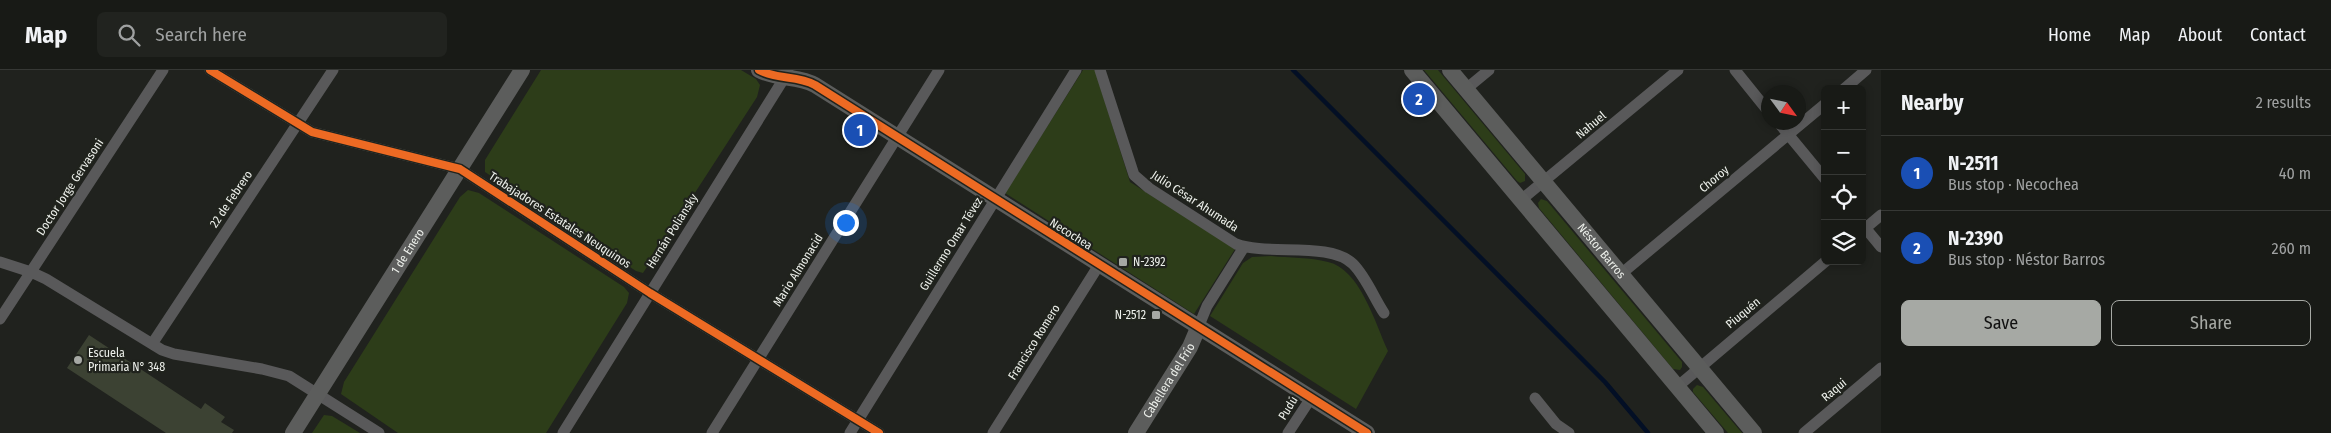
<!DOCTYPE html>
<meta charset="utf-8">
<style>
:root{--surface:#181a16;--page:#21231f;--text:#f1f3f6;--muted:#9fa1a1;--line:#363835;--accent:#a6a9a4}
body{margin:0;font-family:"Fira Sans Condensed",sans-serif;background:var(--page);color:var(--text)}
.controls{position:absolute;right:15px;top:15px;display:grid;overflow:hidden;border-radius:8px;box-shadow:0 2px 8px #0003}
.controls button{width:45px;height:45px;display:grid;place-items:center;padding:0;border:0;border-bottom:1px solid var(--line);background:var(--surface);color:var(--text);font:25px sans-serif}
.compass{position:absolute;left:1761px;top:15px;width:45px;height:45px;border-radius:50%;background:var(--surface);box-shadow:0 2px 8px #0003;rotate:123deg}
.you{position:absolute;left:845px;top:152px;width:18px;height:18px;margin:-12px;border:4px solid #fff;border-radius:50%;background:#1a73e8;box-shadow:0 0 0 8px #1a73e833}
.badge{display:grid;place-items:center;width:32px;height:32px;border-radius:50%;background:var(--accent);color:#fff;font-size:16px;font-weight:700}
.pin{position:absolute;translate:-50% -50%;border:2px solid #fff;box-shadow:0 1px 5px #0006}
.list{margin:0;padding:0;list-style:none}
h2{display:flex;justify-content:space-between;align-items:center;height:65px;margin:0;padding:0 20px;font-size:21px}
h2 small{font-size:16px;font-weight:400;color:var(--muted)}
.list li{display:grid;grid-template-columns:32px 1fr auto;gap:15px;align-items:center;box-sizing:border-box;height:75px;padding:0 20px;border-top:1px solid var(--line)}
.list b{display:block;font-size:19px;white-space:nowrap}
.list p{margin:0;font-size:16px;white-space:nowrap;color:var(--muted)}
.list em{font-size:16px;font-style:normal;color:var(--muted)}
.actions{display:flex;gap:10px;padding:15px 20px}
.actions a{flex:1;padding:11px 0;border:1px solid var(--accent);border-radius:8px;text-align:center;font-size:18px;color:var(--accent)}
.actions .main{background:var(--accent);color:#111}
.icon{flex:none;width:28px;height:28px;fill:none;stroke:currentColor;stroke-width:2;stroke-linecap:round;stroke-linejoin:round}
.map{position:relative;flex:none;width:1881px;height:363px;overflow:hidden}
header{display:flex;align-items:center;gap:30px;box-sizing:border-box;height:70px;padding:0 25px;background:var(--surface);border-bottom:1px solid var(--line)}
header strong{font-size:24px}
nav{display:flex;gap:28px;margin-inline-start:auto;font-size:18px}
.search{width:350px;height:45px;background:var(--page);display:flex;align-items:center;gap:12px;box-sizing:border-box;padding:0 18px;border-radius:8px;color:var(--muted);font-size:19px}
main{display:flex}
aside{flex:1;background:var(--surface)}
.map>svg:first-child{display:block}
.green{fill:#2d3d19}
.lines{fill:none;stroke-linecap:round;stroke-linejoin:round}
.stream{stroke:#030f25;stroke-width:4.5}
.building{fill:#3c4233}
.street{stroke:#59595a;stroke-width:11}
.secondary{stroke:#5c5d5c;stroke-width:16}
.cycleway-casing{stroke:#20231d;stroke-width:11}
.cycleway{stroke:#ed6a23;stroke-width:8}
.poi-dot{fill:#a6a9a4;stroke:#20231d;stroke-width:2}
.labels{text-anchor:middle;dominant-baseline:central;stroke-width:4.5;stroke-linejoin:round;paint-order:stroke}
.street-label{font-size:12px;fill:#eef1ec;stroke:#20231d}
.poi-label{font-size:12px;fill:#eef1ec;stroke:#20231d;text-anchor:start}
</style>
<header>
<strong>Map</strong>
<div class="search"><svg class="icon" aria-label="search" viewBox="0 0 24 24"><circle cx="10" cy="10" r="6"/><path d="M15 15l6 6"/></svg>Search here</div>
<nav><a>Home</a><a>Map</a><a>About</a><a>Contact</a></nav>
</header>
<main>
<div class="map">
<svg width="1881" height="363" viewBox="0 0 1881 363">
<rect width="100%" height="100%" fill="#20221e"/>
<path class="green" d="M 541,0 L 741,0 L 756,9 L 760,15 L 757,27 L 643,203 L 636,201 L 485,102 L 485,90 Z
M 1083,0 L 1095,0 L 1130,112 L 1235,179 L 1194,244 L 1005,123 Z
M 1424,0 L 1438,0 L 1525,104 L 1525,111 L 1520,113 L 1517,111 Z
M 468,120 L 479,123 L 624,217 L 629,223 L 627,233 L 546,363 L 398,363 L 341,324 L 344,312 L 460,127 Z
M 1541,129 L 1547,131 L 1682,292 L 1682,297 L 1680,300 L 1673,299 L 1539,138 L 1538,133 Z
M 1271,186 C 1289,188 1310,187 1328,192 C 1360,199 1375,253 1388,281 L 1356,339 L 1210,246 L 1243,193 L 1252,187 Z
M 1697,315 L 1703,317 L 1742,363 L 1728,363 L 1693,322 L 1693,319 Z
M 324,345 L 332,346 L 360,363 L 312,363 Z"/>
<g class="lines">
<path class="stream" d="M 1293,0 L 1605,312 L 1648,363"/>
</g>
<path class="building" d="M 89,265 L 201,339 L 205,333 L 225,347 L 221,352 L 234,360 L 232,363 L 166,363 L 67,298 Z"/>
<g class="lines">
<path class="street" d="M 210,0 L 312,62 L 460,99 L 650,223 L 879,363
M 1100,0 L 1134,105 L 1149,118 L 1236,174 C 1267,186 1330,171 1353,194 C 1366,207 1374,228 1384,243
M 1735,0 L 1768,41
M 1466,19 L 1489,0
M 1844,19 L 1866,0
M 1778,52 L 1825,109
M 1521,130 L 1678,0
M 1862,154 L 1881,177
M 1862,161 L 1881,145
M 0,192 L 31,202 L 46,209 L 162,280 L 174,284 L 262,299 L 289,306 L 379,363
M 1621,204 L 1825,34
M 0,249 L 163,0
M 1198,258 L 1207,236 L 1244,177
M 152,274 L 333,0
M 1677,317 L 1826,191
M 1535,328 L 1556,354 L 1569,363
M 563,363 L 788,2
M 712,363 L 939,0
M 850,363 L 1076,0
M 993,363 L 1099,195
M 1288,363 L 1311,328
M 1804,363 L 1881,298"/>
<g class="secondary">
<path d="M 759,0 C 777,10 797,5 815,15 L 1367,363"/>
<path d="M 1412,0 L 1716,363"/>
<path id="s1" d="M 1450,0 L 1754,363"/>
<path id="s2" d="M 293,363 L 522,0"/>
<path id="s3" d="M 1136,363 L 1190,277 L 1198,258"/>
</g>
<g class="cycleway-casing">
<path id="cycleway" d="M 210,0 L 312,62 L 460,99 L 650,223 L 879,363
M 759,0 C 777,10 797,5 815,15 L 1367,363"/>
</g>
<use href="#cycleway" class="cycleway"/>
</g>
<g class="poi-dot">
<rect x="1118" y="187" width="10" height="10" rx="2.5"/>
<rect x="1151" y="240" width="10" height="10" rx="2.5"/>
<circle cx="78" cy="290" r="5"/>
</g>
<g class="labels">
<g class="street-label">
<text transform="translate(1591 55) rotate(-40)">Nahuel</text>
<text transform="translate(1714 109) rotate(-40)">Choroy</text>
<text transform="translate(70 117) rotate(-57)">Doctor Jorge Gervasoni</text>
<text transform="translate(231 129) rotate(-56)">22 de Febrero</text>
<text transform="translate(1195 131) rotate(33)">Julio César Ahumada</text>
<text transform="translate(560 150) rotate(33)">Trabajadores Estatales Neuquinos</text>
<text transform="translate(672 161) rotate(-58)">Hernán Poliansky</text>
<text transform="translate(1071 164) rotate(32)">Necochea</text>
<text transform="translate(951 174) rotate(-58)">Guillermo Omar Tévez</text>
<text stroke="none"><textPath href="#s1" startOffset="236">Néstor Barros</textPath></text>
<text stroke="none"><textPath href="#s2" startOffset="215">1 de Enero</textPath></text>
<text transform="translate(798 200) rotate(-58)">Mario Almonacid</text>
<text transform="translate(1743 243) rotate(-40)">Piuquén</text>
<text transform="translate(1034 272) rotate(-58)">Francisco Romero</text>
<text stroke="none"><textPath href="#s3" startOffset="62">Cabellera del Frío</textPath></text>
<text transform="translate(1834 320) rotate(-40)">Raqui</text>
<text transform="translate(1288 338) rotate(-58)">Pudú</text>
</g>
<g class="poi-label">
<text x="1133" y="192">N-2392</text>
<text x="1146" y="245" text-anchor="end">N-2512</text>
<text x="88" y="283">Escuela<tspan x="88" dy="14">Primaria N° 348</tspan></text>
</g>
</g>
</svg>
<div class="controls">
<button>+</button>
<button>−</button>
<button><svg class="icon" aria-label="locate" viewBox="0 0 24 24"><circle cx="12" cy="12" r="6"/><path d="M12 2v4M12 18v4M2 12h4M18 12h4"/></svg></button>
<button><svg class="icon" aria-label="layers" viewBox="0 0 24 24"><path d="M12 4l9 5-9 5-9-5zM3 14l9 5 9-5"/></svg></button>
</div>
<svg class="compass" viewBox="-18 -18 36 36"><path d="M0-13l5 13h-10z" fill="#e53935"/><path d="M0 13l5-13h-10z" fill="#9fa1a1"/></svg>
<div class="you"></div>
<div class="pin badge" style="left:860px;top:60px;background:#1a4fb4">1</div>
<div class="pin badge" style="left:1419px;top:29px;background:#1a4fb4">2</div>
</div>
<aside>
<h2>Nearby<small>2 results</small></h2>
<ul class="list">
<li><span class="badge" style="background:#1a4fb4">1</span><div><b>N-2511</b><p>Bus stop · Necochea</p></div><em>40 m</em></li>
<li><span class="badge" style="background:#1a4fb4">2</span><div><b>N-2390</b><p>Bus stop · Néstor Barros</p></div><em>260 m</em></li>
</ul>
<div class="actions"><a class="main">Save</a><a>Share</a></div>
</aside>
</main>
